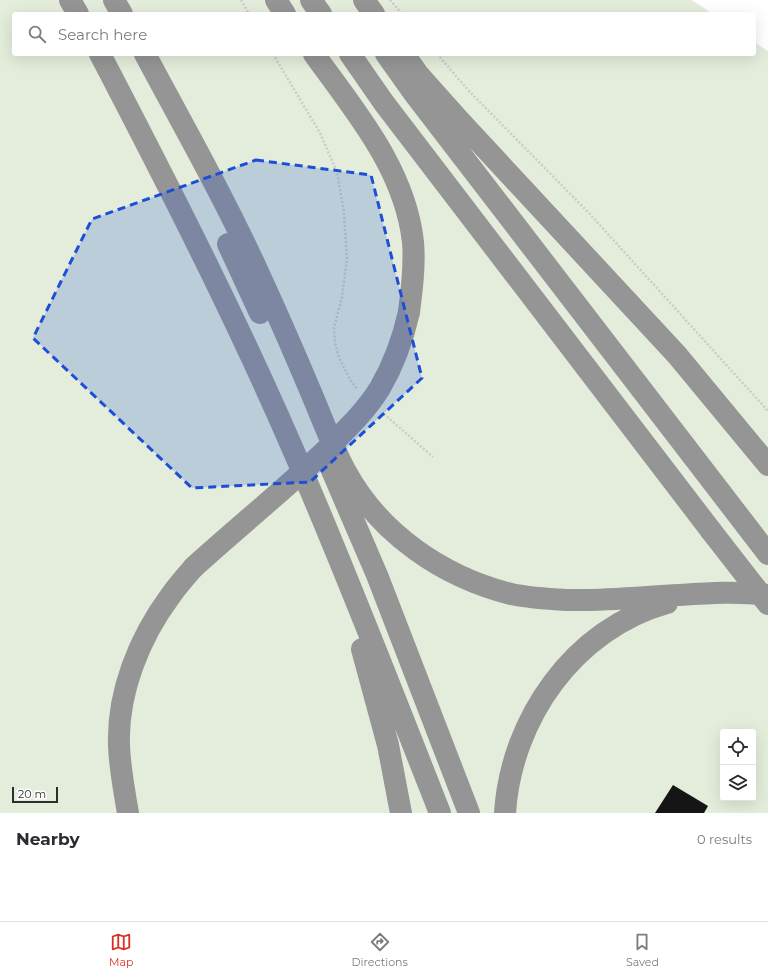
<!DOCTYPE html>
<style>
:root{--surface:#fff;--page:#f7f7f7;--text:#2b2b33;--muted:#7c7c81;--line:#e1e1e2;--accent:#d93025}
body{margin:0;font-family:Montserrat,sans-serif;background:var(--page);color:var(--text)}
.controls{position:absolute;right:12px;bottom:12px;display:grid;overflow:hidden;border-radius:4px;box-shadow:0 4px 16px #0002}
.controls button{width:36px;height:36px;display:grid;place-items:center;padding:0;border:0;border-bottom:1px solid var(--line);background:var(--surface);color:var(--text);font:20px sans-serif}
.scale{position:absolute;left:12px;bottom:10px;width:46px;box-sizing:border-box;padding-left:4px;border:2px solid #2e2e2e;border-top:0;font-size:11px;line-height:14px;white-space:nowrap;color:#2e2e2e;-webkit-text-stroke:3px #fff;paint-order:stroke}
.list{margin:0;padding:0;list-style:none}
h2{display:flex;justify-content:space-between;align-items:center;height:52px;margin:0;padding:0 16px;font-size:17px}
h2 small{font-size:13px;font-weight:400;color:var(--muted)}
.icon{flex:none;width:22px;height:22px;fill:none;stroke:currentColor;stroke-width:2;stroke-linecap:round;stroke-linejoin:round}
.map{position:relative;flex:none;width:768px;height:813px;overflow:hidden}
.search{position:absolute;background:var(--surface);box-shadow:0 4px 16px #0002;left:12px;right:12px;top:12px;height:44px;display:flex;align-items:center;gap:10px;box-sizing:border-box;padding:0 14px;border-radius:4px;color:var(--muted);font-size:15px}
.sheet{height:108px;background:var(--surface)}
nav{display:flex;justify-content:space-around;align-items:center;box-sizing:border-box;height:56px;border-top:1px solid var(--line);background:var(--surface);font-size:11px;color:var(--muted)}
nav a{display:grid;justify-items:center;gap:2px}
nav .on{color:var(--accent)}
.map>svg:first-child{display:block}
.green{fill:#e4eddb;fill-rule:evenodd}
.building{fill:#151515}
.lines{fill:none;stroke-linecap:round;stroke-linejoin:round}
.path{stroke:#cbcbcb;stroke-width:2.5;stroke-dasharray:2 2;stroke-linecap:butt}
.motorway{stroke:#959595;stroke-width:22}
.motorway-bridge{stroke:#959595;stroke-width:22}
.marked{fill:#1d4ed8;fill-opacity:0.2;stroke:#1d4ed8;stroke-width:3;stroke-dasharray:8 5;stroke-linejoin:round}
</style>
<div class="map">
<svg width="768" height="813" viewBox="0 0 768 813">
<rect width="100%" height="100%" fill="#fff"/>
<path class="green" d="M 0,0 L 692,0 L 713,14 L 14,14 L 14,54 L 754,54 L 754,42 L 768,51 L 768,813 L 0,813 ZM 723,732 L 753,732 L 753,798 L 723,798 Z"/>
<path class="building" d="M 673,785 L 708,806 L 704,813 L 655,813 Z"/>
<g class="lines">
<path class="path" d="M 241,0 L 249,14
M 390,0 L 402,14
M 273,54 L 320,133 L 337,172 L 344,213 L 347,258 L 342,297 L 334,328 L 335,343 L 340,360 L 350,379 L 357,389
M 437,54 L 469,91 L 588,212 L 768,411
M 384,414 L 433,457"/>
<path class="motorway" d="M 70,0 L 78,14
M 114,0 L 122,14
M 276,0 L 285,14
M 311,0 L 321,14
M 364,0 L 374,14
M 100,54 C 174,196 247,339 309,487 C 355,595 397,704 440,813
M 145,54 C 184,127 225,199 259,274 C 277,313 294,352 310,390 C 322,418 332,446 346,472 C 380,534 443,577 511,594 C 530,598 548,599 567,600 C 604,601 642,597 679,595 C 709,593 738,591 768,595
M 314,54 C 355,111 405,169 413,242 C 415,265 412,289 409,312
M 350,54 L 384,103 L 712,532
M 386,54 L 413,92 L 768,554
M 404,54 L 418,74 L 459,120 L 677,355 L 768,465
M 228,244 L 260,313
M 330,466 L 377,575 L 469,813
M 362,649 L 388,745 L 401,813
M 128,813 C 124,791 120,768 119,746 C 117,693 139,638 171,595 C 178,585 186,576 194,567
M 505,813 C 511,719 574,629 667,603"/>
<path class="motorway-bridge" d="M 712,532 L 768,604
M 194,567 C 238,527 284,490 326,450 C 345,431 366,411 380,388 C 394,364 403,339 409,312"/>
</g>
<path class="marked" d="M 256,160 L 371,175 L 422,378 L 310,482 L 192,488 L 33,338 L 92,219 Z"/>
</svg>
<div class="controls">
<button><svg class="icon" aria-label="locate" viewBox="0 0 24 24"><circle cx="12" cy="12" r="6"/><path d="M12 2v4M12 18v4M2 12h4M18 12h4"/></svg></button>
<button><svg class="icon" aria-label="layers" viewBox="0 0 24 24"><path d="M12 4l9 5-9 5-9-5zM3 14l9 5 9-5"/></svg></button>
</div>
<div class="scale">20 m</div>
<div class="search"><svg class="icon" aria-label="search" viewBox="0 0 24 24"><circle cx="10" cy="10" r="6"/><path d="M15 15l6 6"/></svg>Search here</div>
</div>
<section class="sheet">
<h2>Nearby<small>0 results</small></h2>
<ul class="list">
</ul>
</section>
<nav>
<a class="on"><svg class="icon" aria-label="map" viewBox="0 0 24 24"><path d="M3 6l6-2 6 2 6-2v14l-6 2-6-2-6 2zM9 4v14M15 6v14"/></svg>Map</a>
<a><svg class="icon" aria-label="directions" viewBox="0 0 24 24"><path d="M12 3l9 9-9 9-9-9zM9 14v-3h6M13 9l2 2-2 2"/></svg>Directions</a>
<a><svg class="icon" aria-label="saved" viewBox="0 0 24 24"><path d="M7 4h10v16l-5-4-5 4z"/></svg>Saved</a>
</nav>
